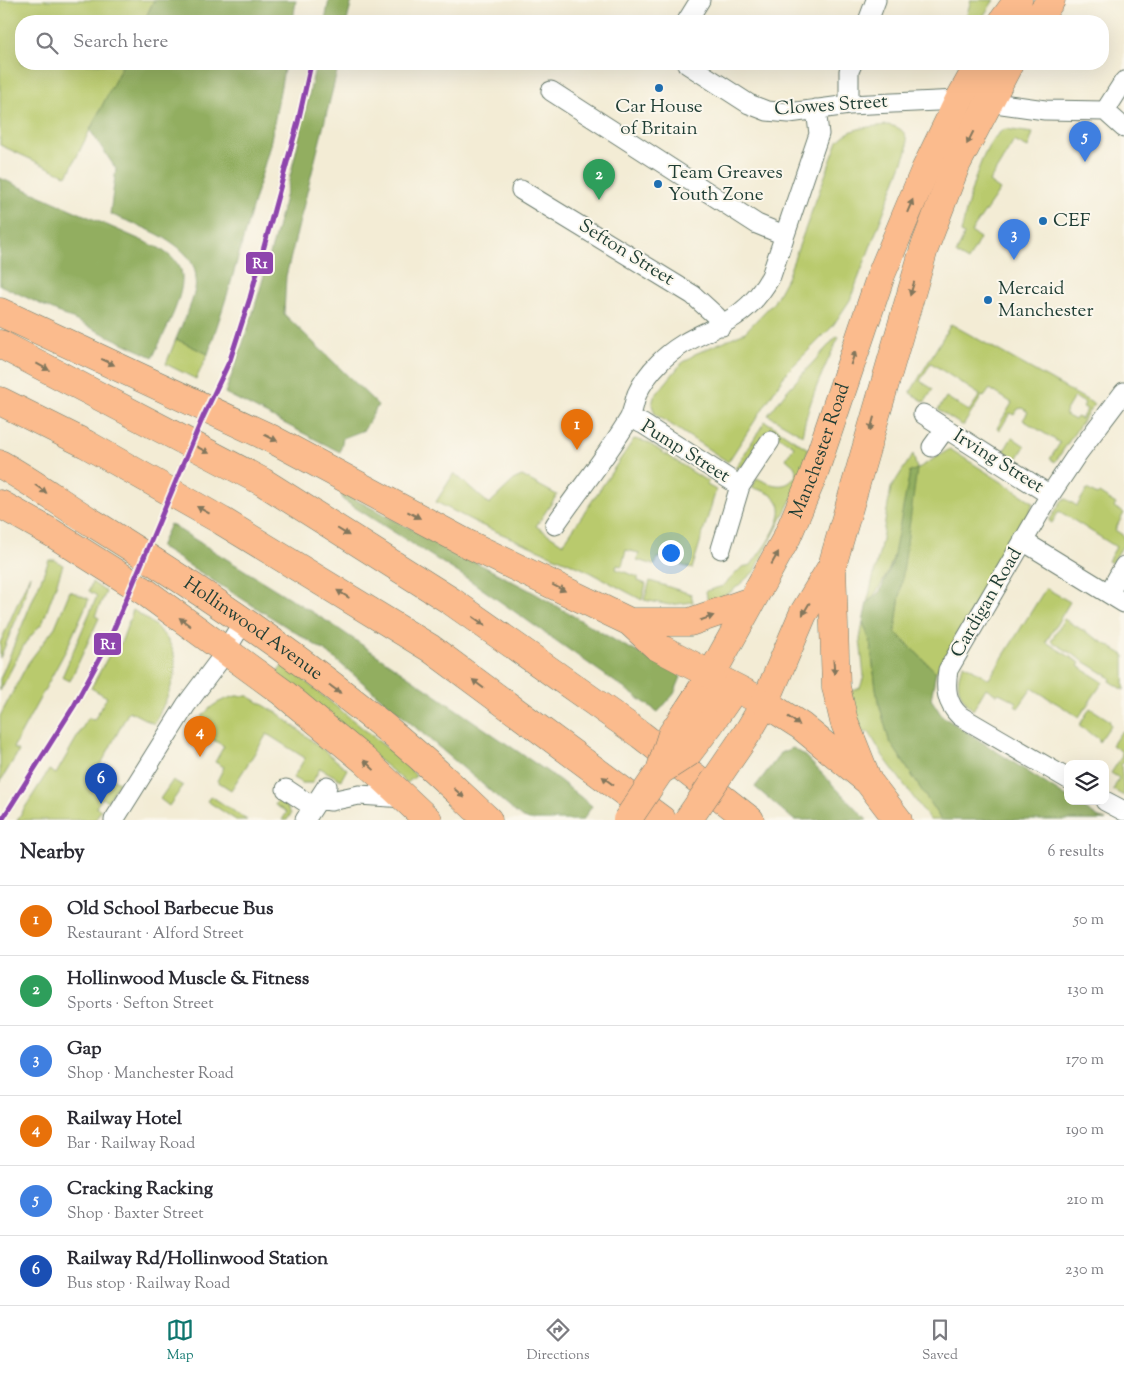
<!DOCTYPE html>
<meta charset="utf-8">
<style>
:root{--surface:#fff;--page:#f2f2f3;--text:#2b2b33;--muted:#7c7c81;--line:#e1e1e2;--accent:#0f766e}
body{margin:0;font-family:"Sorts Mill Goudy",serif;background:var(--page);color:var(--text)}
.controls{position:absolute;right:15px;bottom:15px;display:grid;overflow:hidden;border-radius:10px;box-shadow:0 5px 20px #0002}
.controls button{width:45px;height:45px;display:grid;place-items:center;padding:0;border:0;border-bottom:1px solid var(--line);background:var(--surface);color:var(--text);font:25px sans-serif}
.you{position:absolute;left:670px;top:552px;width:18px;height:18px;margin:-12px;border:4px solid #fff;border-radius:50%;background:#1a73e8;box-shadow:0 0 0 8px #1a73e833}
.badge{display:grid;place-items:center;width:32px;height:32px;border-radius:50%;background:var(--accent);color:#fff;font-size:16px;font-weight:700}
.pin{position:absolute;translate:-50% -41px;filter:drop-shadow(0 1px 2px #0008)}
.pin::after{content:'';position:absolute;top:26px;width:18px;height:15px;background:inherit;clip-path:polygon(0 0,100% 0,50% 100%)}
.list{margin:0;padding:0;list-style:none}
h2{display:flex;justify-content:space-between;align-items:center;height:65px;margin:0;padding:0 20px;font-size:21px}
h2 small{font-size:16px;font-weight:400;color:var(--muted)}
.list li{display:grid;grid-template-columns:32px 1fr auto;gap:15px;align-items:center;box-sizing:border-box;height:70px;padding:0 20px;border-top:1px solid var(--line)}
.list b{display:block;font-size:19px;white-space:nowrap}
.list p{margin:0;font-size:16px;white-space:nowrap;color:var(--muted)}
.list em{font-size:16px;font-style:normal;color:var(--muted)}
.icon{flex:none;width:28px;height:28px;fill:none;stroke:currentColor;stroke-width:2;stroke-linecap:round;stroke-linejoin:round}
.map{position:relative;flex:none;width:1124px;height:820px;overflow:hidden}
.search{position:absolute;background:var(--surface);box-shadow:0 5px 20px #0002;left:15px;right:15px;top:15px;height:55px;display:flex;align-items:center;gap:12px;box-sizing:border-box;padding:0 18px;border-radius:20px;color:var(--muted);font-size:19px}
.sheet{height:485px;background:var(--surface)}
nav{display:flex;justify-content:space-around;align-items:center;box-sizing:border-box;height:70px;border-top:1px solid var(--line);background:var(--surface);font-size:14px;color:var(--muted)}
nav a{display:grid;justify-items:center;gap:2px}
nav .on{color:var(--accent)}
.map>svg:first-child{display:block}
.green{fill:#b9ca6d;stroke:#6c8450;fill-rule:evenodd}
.forest{fill:#92ae60;stroke:#58764a}
.lines{fill:none;stroke-linecap:round;stroke-linejoin:round}
.minor-casing{stroke:#697a6c;stroke-width:21}
.trunk-casing{stroke:#697a6c;stroke-width:29}
.motorway-casing{stroke:#697a6c;stroke-width:29}
.minor{stroke:#fff;stroke-width:19}
.trunk{stroke:#fbbb8d;stroke-width:28}
.motorway{stroke:#fbbb8d;stroke-width:28}
.trunk-bridge-casing{stroke:#697a6c;stroke-width:29;stroke-linecap:butt}
.trunk-bridge{stroke:#fbbb8d;stroke-width:28}
.rail-1-casing{stroke:#fbf7ec;stroke-width:9}
.rail-1{stroke:#8e44ad;stroke-width:5}
.oneway{fill:#82765c}
.poi-dot{fill:#1f6fb2;stroke:#fbf7ec;stroke-width:2}
.labels{text-anchor:middle;dominant-baseline:central;stroke-width:4;stroke-linejoin:round;paint-order:stroke}
.street-label{font-size:19px;fill:#1f3d34;stroke:#fbf7ec}
.poi-label{font-size:19px;fill:#1f3d34;stroke:#fbf7ec;text-anchor:start}
.line-badge{stroke:#fbf7ec;stroke-width:2}
.badge-label{font-size:14px;text-anchor:middle;font-weight:bold;fill:#fff}
</style>
<div class="map">
<svg width="1124" height="820" viewBox="0 0 1124 820">
<rect width="100%" height="100%" fill="#fbf7ec"/>
<filter id="ink" filterUnits="userSpaceOnUse"><feTurbulence type="fractalNoise" baseFrequency=".02" numOctaves="2"/><feDisplacementMap in="SourceGraphic" scale="10" xChannelSelector="R" yChannelSelector="G"/><feConvolveMatrix kernelMatrix="1 2 1 2 8 2 1 2 1" color-interpolation-filters="sRGB"/></filter>
<filter id="wash" filterUnits="userSpaceOnUse"><feTurbulence type="fractalNoise" baseFrequency=".0096" numOctaves="4" result="noise"/><feDisplacementMap in="SourceGraphic" scale="20" xChannelSelector="R" yChannelSelector="G"/><feGaussianBlur stdDeviation="1.12" result="paint"/><feColorMatrix in="noise" values="0 0 0 0 0 0 0 0 0 0 0 0 0 0 0 0 0 1.4 0 .05"/><feComposite in="paint" operator="in"/></filter>
<g filter="url(#wash)">
<rect width="100%" height="100%" fill="#f3ecd5"/>
<path class="green" d="M 0,0 L 154,0 L 144,21 L 21,21 L 21,64 L 123,64 L 67,176 L 0,145 Z
M 971,0 L 994,0 L 980,21 L 965,21 Z
M 887,125 C 904,127 908,135 907,151 L 850,300 L 832,327 L 786,373 L 728,462 L 655,414 L 652,405 L 654,397 L 681,364 L 695,354 L 745,332 L 774,302 L 787,278 L 838,141 C 850,127 870,127 887,125 Z
M 1005,129 L 1033,133 L 1028,148 L 1014,141 L 989,182 L 1000,190 L 971,232 L 980,238 L 968,261 L 956,254 L 964,235 L 961,233 C 967,208 980,141 1005,129 Z
M 951,324 L 1094,404 L 1055,462 L 1050,459 L 1060,443 L 1023,420 L 1028,412 L 1022,408 L 1018,409 L 1014,415 L 1010,413 L 1000,430 L 997,428 L 1012,403 L 990,389 L 984,397 L 982,396 L 963,426 L 938,410 L 946,397 L 969,411 L 980,395 L 931,363 L 920,381 L 933,389 L 925,402 L 910,393 ZM 1074,397 L 1085,403 L 1083,407 L 1087,409 L 1081,419 L 1077,417 L 1075,420 L 1064,414 Z
M 837,336 L 839,337 C 823,370 809,400 802,435 L 768,415 L 786,392 Z
M 176,339 L 208,354 L 196,379 L 166,364 Z
M 765,421 L 808,449 L 801,480 L 755,571 L 731,592 L 708,604 L 706,591 L 723,586 L 742,567 L 751,565 C 769,539 806,498 752,488 L 757,478 C 771,485 788,492 797,473 L 794,466 L 786,459 L 794,446 L 768,430 L 744,465 L 735,469 Z
M 1012,437 L 1025,446 L 1017,459 L 1004,451 Z
M 634,439 L 647,442 L 708,482 L 707,485 L 716,490 L 692,569 L 658,557 L 655,565 L 637,560 L 639,553 L 626,550 L 622,566 L 617,565 L 616,569 L 638,577 L 638,581 L 646,584 L 642,600 L 588,571 L 481,525 L 436,502 L 454,473 L 489,504 L 515,479 L 522,476 L 557,495 L 536,526 L 563,544 Z
M 950,449 L 1033,502 L 1030,512 L 936,672 L 895,632 L 916,470 L 910,472 C 901,516 900,570 867,603 L 880,550 L 891,488 L 913,454 L 917,469 Z
M 1087,489 L 1097,495 L 1099,493 L 1116,504 L 1114,507 L 1124,513 L 1115,530 L 1124,536 L 1124,544 L 1112,563 L 1108,561 L 1116,547 L 1059,511 L 1052,523 L 1049,521 L 1062,500 L 1066,499 L 1077,506 Z
M 49,560 L 55,560 L 63,565 L 43,622 L 25,643 L 0,691 L 0,679 Z
M 30,575 L 22,605 L 0,658 L 0,643 Z
M 650,581 L 691,594 L 693,602 L 670,605 L 644,600 Z
M 92,582 L 106,592 L 95,616 L 99,618 L 70,681 L 62,677 L 97,596 L 89,591 Z
M 1046,588 L 1070,602 L 1046,642 L 1080,663 L 1078,666 L 1103,682 L 1079,717 L 1032,688 L 1018,708 L 1015,706 L 1017,702 L 999,693 L 997,695 L 986,688 L 973,710 C 959,696 953,683 964,664 L 989,679 Z
M 70,591 L 89,599 L 66,650 L 13,748 L 19,751 L 0,782 L 0,716 L 28,663 L 55,627 Z
M 133,610 C 190,645 181,672 154,724 L 129,711 L 98,770 L 119,782 L 108,801 L 102,798 L 96,807 L 101,810 L 95,820 L 17,820 L 49,770 L 56,774 L 88,718 L 94,720 L 107,697 L 91,688 L 115,644 L 121,643 Z
M 1064,619 L 1124,655 L 1124,690 L 1110,681 L 1111,678 L 1051,641 Z
M 863,622 L 870,641 L 877,696 L 889,740 L 941,820 L 930,820 L 883,756 L 869,732 L 864,733 L 860,728 L 850,692 L 860,688 L 864,676 L 860,639 Z
M 284,664 L 403,761 L 416,776 L 407,783 L 275,675 Z
M 236,696 L 248,696 L 279,714 L 347,769 L 341,780 L 320,768 L 312,783 L 302,783 L 293,778 L 305,758 L 267,734 L 231,790 L 217,781 L 224,767 L 215,762 L 224,746 L 201,733 L 205,730 L 196,725 C 207,708 216,701 236,696 Z
M 1090,708 L 1109,720 L 1111,725 L 1099,742 L 1099,739 L 1079,726 Z
M 1124,731 L 1124,763 L 1121,764 L 1124,796 L 1113,790 L 1119,778 L 1111,773 L 1122,756 L 1121,751 L 1112,745 L 1121,732 Z
M 173,780 L 183,786 L 169,806 L 160,799 Z
M 211,796 L 247,820 L 236,820 L 207,801 Z
M 278,800 L 288,808 L 291,814 L 287,820 L 282,820 L 287,812 L 275,805 Z"/>
<path class="forest" d="M 154,0 L 296,0 L 293,21 L 144,21 Z
M 329,0 L 352,0 L 347,21 L 325,21 Z
M 123,64 L 285,64 L 270,145 L 229,289 L 208,354 L 176,339 C 183,321 195,301 196,281 C 198,243 138,226 110,214 L 116,169 L 90,130 Z
M 316,64 L 339,64 L 286,276 L 284,314 L 378,405 L 364,430 L 343,438 L 340,452 L 225,393 C 266,287 291,175 316,64 Z
M 0,178 L 159,248 C 166,253 175,259 179,266 C 192,286 161,338 153,357 L 0,285 Z
M 917,469 L 895,632 L 936,672 L 931,699 L 942,716 L 1068,798 L 1068,801 L 1073,801 L 1099,818 L 1106,820 L 941,820 L 889,740 L 877,696 L 870,641 L 863,622 L 867,603 L 880,591 L 892,564 L 910,472 Z
M 341,492 L 531,591 L 621,644 L 675,671 L 681,677 L 674,694 L 658,712 L 468,579 L 343,500 Z
M 170,524 L 333,625 L 558,779 L 592,806 L 583,820 L 530,820 L 521,817 L 328,653 L 160,547 Z
M 793,748 L 803,754 L 867,820 L 794,820 L 755,787 L 781,753 Z"/>
</g>
<g filter="url(#ink)">
<g class="lines">
<g class="minor-casing">
<path id="minor" d="M 687,21 L 700,0
M 868,21 L 876,0
M 687,64 L 749,104 L 767,111 L 789,113 L 849,105 L 959,100
M 551,91 L 757,224 L 784,235
M 988,102 L 1045,110 L 1105,111 L 1124,128
M 849,105 L 849,71 L 852,64
M 1105,111 L 1124,81
M 521,190 L 693,295 L 716,316 L 722,326
M 923,414 L 1050,495
M 630,418 L 643,424 L 740,486
M 932,447 L 945,429
M 555,525 C 579,490 607,456 629,419 C 633,412 634,402 637,394 C 642,383 650,372 659,363 C 697,324 739,334 771,276 L 819,134 L 816,109
M 1023,541 L 1124,603
M 721,549 L 740,486 L 770,441
M 1109,593 L 1124,566
M 1068,779 L 960,716 C 946,703 945,688 948,670 L 1050,495 L 1078,453 L 1124,392
M 286,789 L 313,807
M 318,799 L 331,801 L 359,795 L 405,798
M 1105,801 L 1124,811
M 114,820 L 186,705 L 219,661 L 243,622
M 305,820 L 327,786"/>
</g>
<g class="trunk-casing">
<g id="trunk">
<path d="M 1003,21 L 1018,0"/>
<path d="M 1036,21 L 1051,0"/>
<path id="s1" d="M 0,464 C 33,482 63,505 96,525 C 205,593 315,666 413,751 C 439,773 463,797 488,820"/>
<path d="M 0,504 L 52,533 L 144,591 L 282,692 L 364,760 L 428,820"/>
<path d="M 711,675 L 765,703"/>
<path id="s2" d="M 687,712 L 711,675 L 787,537 L 813,476 L 881,275 L 925,170 L 959,100 L 979,64"/>
<path d="M 710,724 L 735,688"/>
<path d="M 748,732 L 765,703 L 803,614 L 832,566 L 924,249 L 956,165 L 1009,64"/>
</g>
</g>
<g class="motorway-casing">
<path id="motorway" d="M 0,312 L 272,439 L 466,543 L 630,622 L 656,646 L 711,675
M 0,344 L 263,482 L 451,601 L 641,735 L 750,820
M 0,401 L 86,444 L 222,521 L 430,648 L 662,820
M 832,566 L 836,687 L 844,721 L 868,781
M 630,622 L 690,622 L 751,601
M 765,703 L 801,726 L 868,781 L 898,820"/>
</g>
<use href="#minor" class="minor"/>
<use href="#trunk" class="trunk"/>
<use href="#motorway" class="motorway"/>
<g class="trunk-bridge-casing">
<path id="trunk-bridge" d="M 660,771 L 688,753 L 710,724
M 627,820 L 660,771 L 672,734 L 687,712
M 688,820 L 748,732"/>
</g>
<use href="#trunk-bridge" class="trunk-bridge"/>
<g class="rail-1-casing">
<path id="rail-1" d="M 2,820 L 74,706 L 108,643 L 203,417 L 230,360 L 250,298 L 298,122 L 311,64"/>
</g>
<use href="#rail-1" class="rail-1"/>
</g>
<defs><path id="oneway-solid" d="M-6-.8H1V-3.2L6.5 0L1 3.2V.8H-6Z" transform="scale(1.25)"/></defs>
<g class="oneway">
<use href="#oneway-solid" transform="translate(970 138) rotate(117)"/>
<use href="#oneway-solid" transform="translate(910 206) rotate(-67)"/>
<use href="#oneway-solid" transform="translate(912 289) rotate(107)"/>
<use href="#oneway-solid" transform="translate(853 358) rotate(-71)"/>
<use href="#oneway-solid" transform="translate(108 362) rotate(25)"/>
<use href="#oneway-solid" transform="translate(43 367) rotate(28)"/>
<use href="#oneway-solid" transform="translate(872 424) rotate(106)"/>
<use href="#oneway-solid" transform="translate(271 438) rotate(26)"/>
<use href="#oneway-solid" transform="translate(203 450) rotate(28)"/>
<use href="#oneway-solid" transform="translate(41 489) rotate(36)"/>
<use href="#oneway-solid" transform="translate(203 510) rotate(-151)"/>
<use href="#oneway-solid" transform="translate(414 515) rotate(28)"/>
<use href="#oneway-solid" transform="translate(343 532) rotate(32)"/>
<use href="#oneway-solid" transform="translate(775 558) rotate(-61)"/>
<use href="#oneway-solid" transform="translate(559 588) rotate(26)"/>
<use href="#oneway-solid" transform="translate(343 594) rotate(-148)"/>
<use href="#oneway-solid" transform="translate(806 609) rotate(120)"/>
<use href="#oneway-solid" transform="translate(707 618) rotate(-19)"/>
<use href="#oneway-solid" transform="translate(479 621) rotate(35)"/>
<use href="#oneway-solid" transform="translate(185 622) rotate(-143)"/>
<use href="#oneway-solid" transform="translate(834 667) rotate(86)"/>
<use href="#oneway-solid" transform="translate(478 684) rotate(-143)"/>
<use href="#oneway-solid" transform="translate(335 689) rotate(36)"/>
<use href="#oneway-solid" transform="translate(794 721) rotate(36)"/>
<use href="#oneway-solid" transform="translate(369 765) rotate(-137)"/>
<use href="#oneway-solid" transform="translate(608 781) rotate(-143)"/>
<use href="#oneway-solid" transform="translate(459 793) rotate(42)"/>
</g>
</g>
<g class="poi-dot">
<circle cx="659" cy="88" r="5"/>
<circle cx="658" cy="184" r="5"/>
<circle cx="1043" cy="221" r="5"/>
<circle cx="988" cy="300" r="5"/>
</g>
<g class="labels">
<g class="street-label">
<text transform="translate(831 106) rotate(-4)">Clowes Street</text>
<text transform="translate(626 253) rotate(32)">Sefton Street</text>
<text stroke="none"><textPath href="#s2" startOffset="294">Manchester Road</textPath></text>
<text transform="translate(685 452) rotate(32)">Pump Street</text>
<text transform="translate(998 462) rotate(32)">Irving Street</text>
<text transform="translate(987 603) rotate(-60)">Cardigan Road</text>
<text stroke="none"><textPath href="#s1" startOffset="302">Hollinwood Avenue</textPath></text>
</g>
<g class="poi-label">
<text x="659" y="107" text-anchor="middle">Car House<tspan x="659" dy="22">of Britain</tspan></text>
<text x="668" y="173">Team Greaves<tspan x="668" dy="22">Youth Zone</tspan></text>
<text x="1053" y="221">CEF</text>
<text x="998" y="289">Mercaid<tspan x="998" dy="22">Manchester</tspan></text>
</g>
</g>
<g class="line-badge">
<rect x="245" y="251" width="29" height="24" rx="5" fill="#8e44ad"/>
<rect x="93" y="632" width="29" height="24" rx="5" fill="#8e44ad"/>
</g>
<g class="badge-label">
<text x="260" y="268">R1</text>
<text x="108" y="649">R1</text>
</g>
</svg>
<div class="controls">
<button><svg class="icon" aria-label="layers" viewBox="0 0 24 24"><path d="M12 4l9 5-9 5-9-5zM3 14l9 5 9-5"/></svg></button>
</div>
<div class="you"></div>
<div class="pin badge" style="left:577px;top:450px;background:#e8710a">1</div>
<div class="pin badge" style="left:599px;top:200px;background:#2e9e5b">2</div>
<div class="pin badge" style="left:1014px;top:260px;background:#3f7fe0">3</div>
<div class="pin badge" style="left:200px;top:757px;background:#e8710a">4</div>
<div class="pin badge" style="left:1085px;top:162px;background:#3f7fe0">5</div>
<div class="pin badge" style="left:101px;top:804px;background:#1a4fb4">6</div>
<div class="search"><svg class="icon" aria-label="search" viewBox="0 0 24 24"><circle cx="10" cy="10" r="6"/><path d="M15 15l6 6"/></svg>Search here</div>
</div>
<section class="sheet">
<h2>Nearby<small>6 results</small></h2>
<ul class="list">
<li><span class="badge" style="background:#e8710a">1</span><div><b>Old School Barbecue Bus</b><p>Restaurant · Alford Street</p></div><em>50 m</em></li>
<li><span class="badge" style="background:#2e9e5b">2</span><div><b>Hollinwood Muscle &amp; Fitness</b><p>Sports · Sefton Street</p></div><em>130 m</em></li>
<li><span class="badge" style="background:#3f7fe0">3</span><div><b>Gap</b><p>Shop · Manchester Road</p></div><em>170 m</em></li>
<li><span class="badge" style="background:#e8710a">4</span><div><b>Railway Hotel</b><p>Bar · Railway Road</p></div><em>190 m</em></li>
<li><span class="badge" style="background:#3f7fe0">5</span><div><b>Cracking Racking</b><p>Shop · Baxter Street</p></div><em>210 m</em></li>
<li><span class="badge" style="background:#1a4fb4">6</span><div><b>Railway Rd/Hollinwood Station</b><p>Bus stop · Railway Road</p></div><em>230 m</em></li>
</ul>
</section>
<nav>
<a class="on"><svg class="icon" aria-label="map" viewBox="0 0 24 24"><path d="M3 6l6-2 6 2 6-2v14l-6 2-6-2-6 2zM9 4v14M15 6v14"/></svg>Map</a>
<a><svg class="icon" aria-label="directions" viewBox="0 0 24 24"><path d="M12 3l9 9-9 9-9-9zM9 14v-3h6M13 9l2 2-2 2"/></svg>Directions</a>
<a><svg class="icon" aria-label="saved" viewBox="0 0 24 24"><path d="M7 4h10v16l-5-4-5 4z"/></svg>Saved</a>
</nav>
